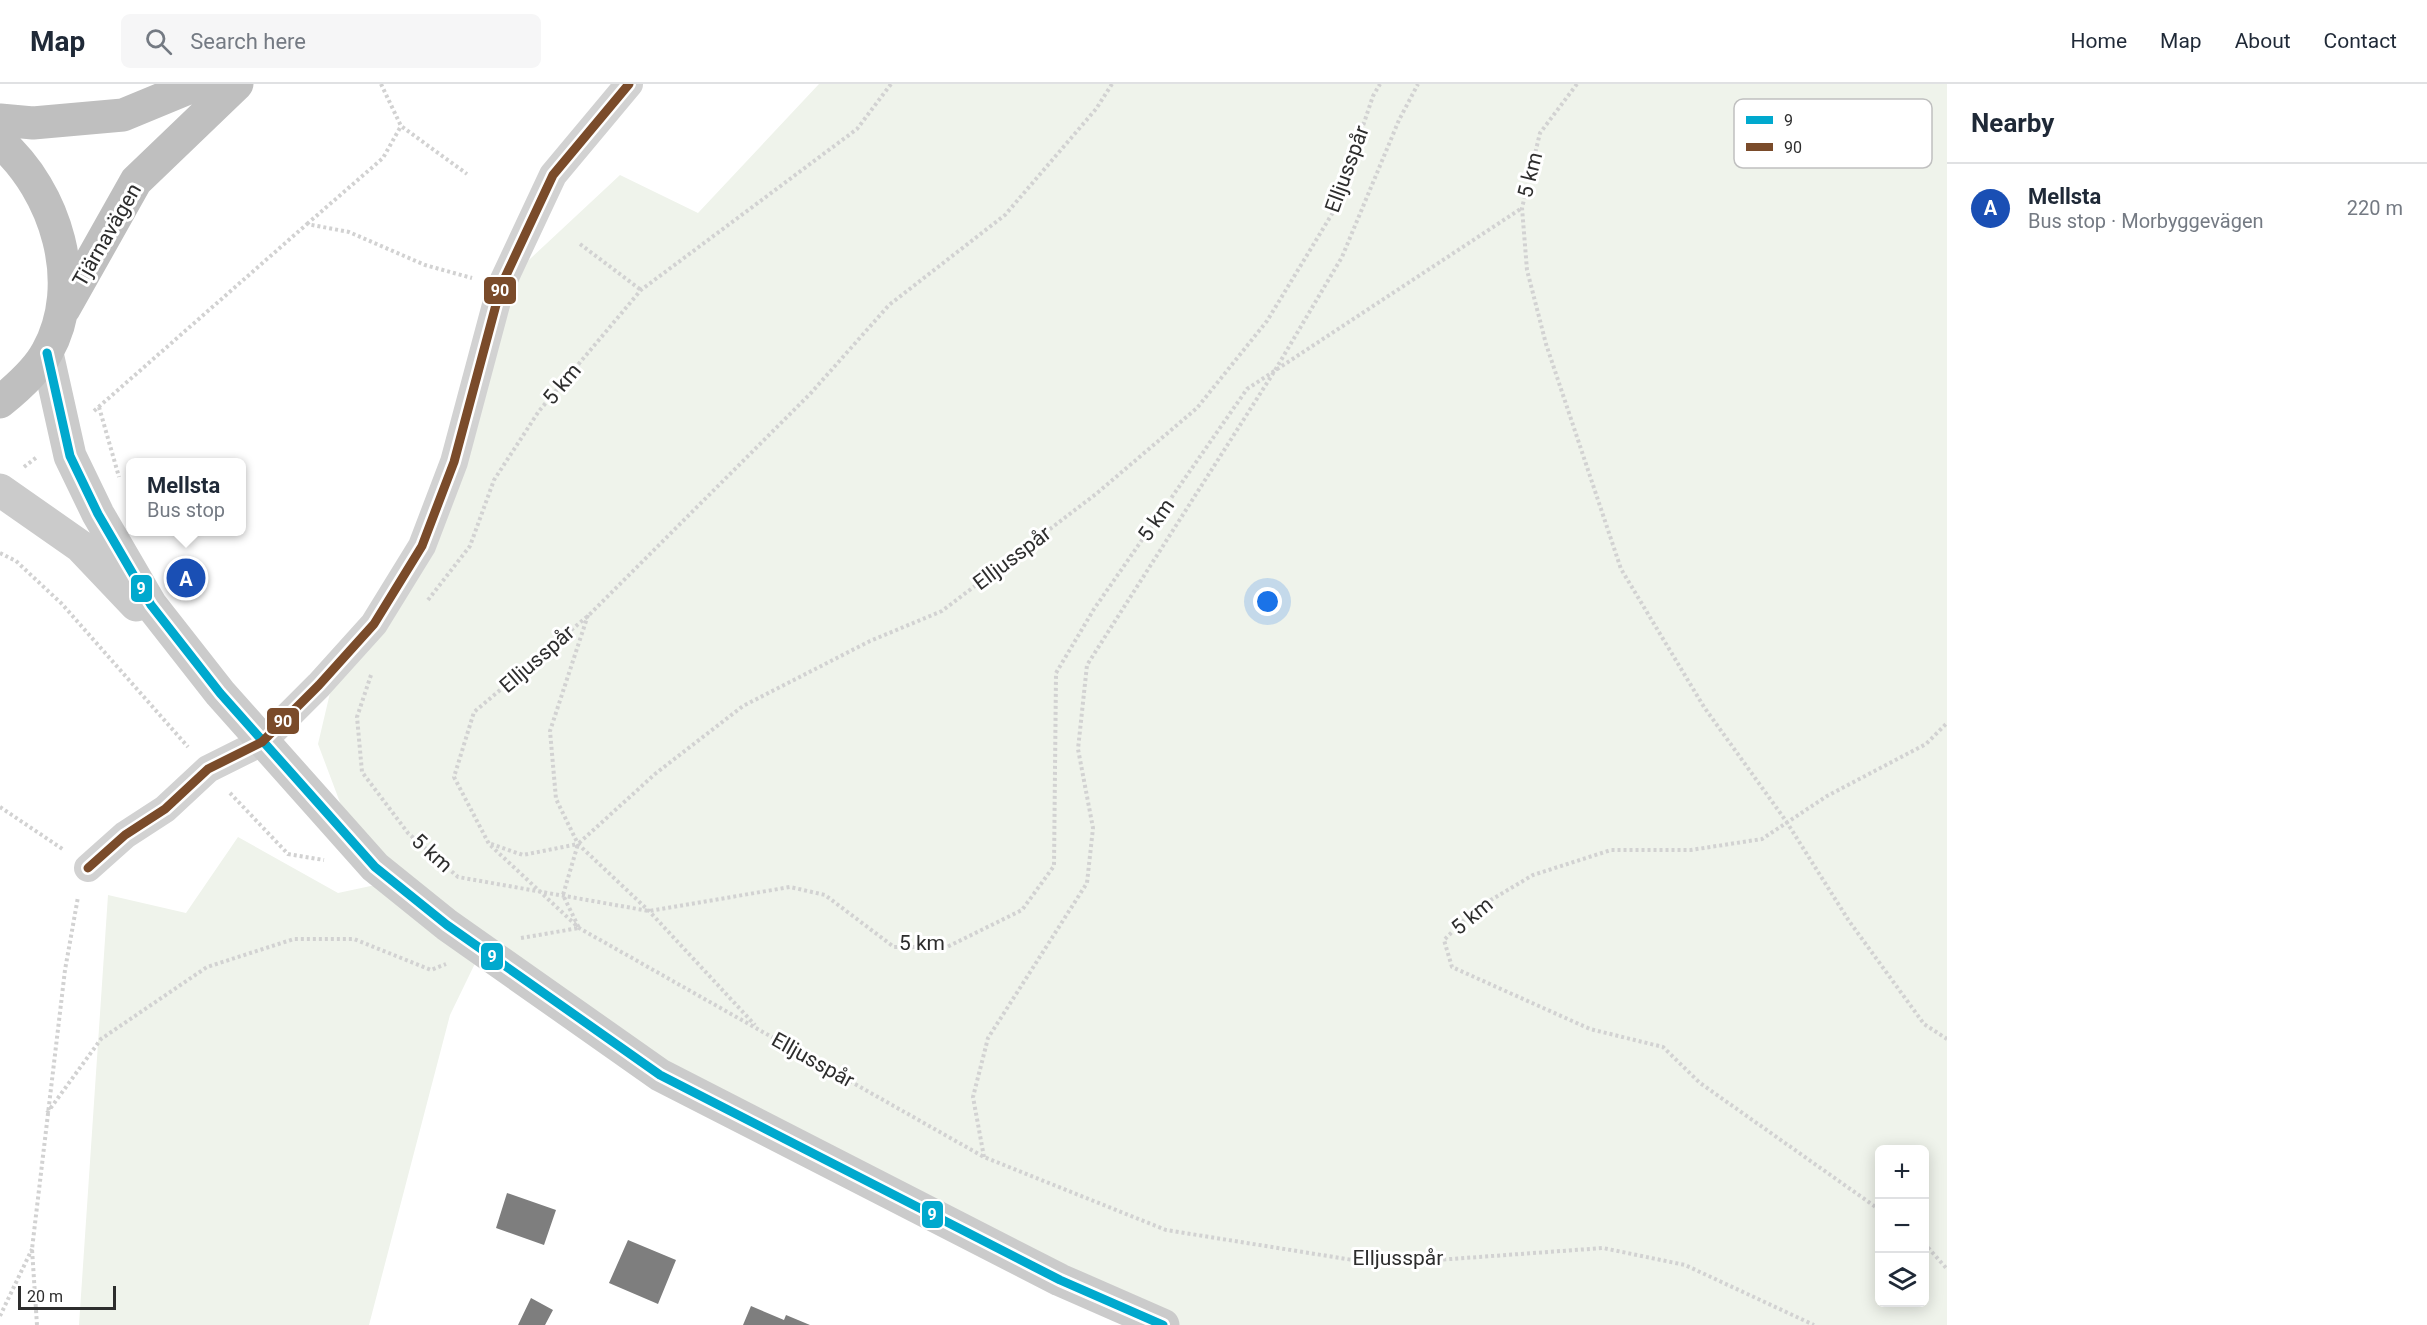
<!DOCTYPE html>
<meta charset="utf-8">
<style>
:root{--surface:#fff;--page:#f6f6f7;--text:#1f2937;--muted:#747a83;--line:#e0e1e3;--accent:#767676}
body{margin:0;font-family:Roboto,sans-serif;background:var(--page);color:var(--text)}
.controls{position:absolute;right:18px;bottom:18px;display:grid;overflow:hidden;border-radius:9px;box-shadow:0 3px 15px #0003}
.controls button{width:54px;height:54px;display:grid;place-items:center;padding:0;border:0;border-bottom:2px solid var(--line);background:var(--surface);color:var(--text);font:30px sans-serif}
.scale{position:absolute;left:18px;bottom:15px;width:98px;box-sizing:border-box;padding-left:6px;border:3px solid #2d2d2d;border-top:0;font-size:16px;line-height:21px;white-space:nowrap;color:#2d2d2d;-webkit-text-stroke:4px #fff;paint-order:stroke}
.you{position:absolute;left:1268px;top:518px;width:21px;height:21px;margin:-15px;border:4px solid #fff;border-radius:50%;background:#1a73e8;box-shadow:0 0 0 9px #1a73e833}
.badge{display:grid;place-items:center;width:39px;height:39px;border-radius:50%;background:var(--accent);color:#fff;font-size:20px;font-weight:700}
.pin{position:absolute;translate:-50% -50%;border:3px solid #fff;box-shadow:0 2px 6px #0006}
.popup{position:absolute;left:126px;top:374px;width:120px;height:78px;box-sizing:border-box;display:grid;place-content:center;border-radius:9px;background:var(--surface);filter:drop-shadow(0 2px 4px #0005);font-size:20px;white-space:nowrap;color:var(--muted)}
.popup b{font-size:22px;color:var(--text)}
.popup::after{content:'';position:absolute;left:50%;top:100%;margin-left:-12px;border:12px solid transparent;border-top-color:var(--surface)}
.list{margin:0;padding:0;list-style:none}
h2{display:flex;justify-content:space-between;align-items:center;height:78px;margin:0;padding:0 24px;font-size:26px}
h2 small{font-size:20px;font-weight:400;color:var(--muted)}
.list li{display:grid;grid-template-columns:39px 1fr auto;gap:18px;align-items:center;box-sizing:border-box;height:90px;padding:0 24px;border-top:2px solid var(--line)}
.list b{display:block;font-size:22px;white-space:nowrap}
.list p{margin:0;font-size:20px;white-space:nowrap;color:var(--muted)}
.list em{font-size:20px;font-style:normal;color:var(--muted)}
.icon{flex:none;width:33px;height:33px;fill:none;stroke:currentColor;stroke-width:2;stroke-linecap:round;stroke-linejoin:round}
.map{position:relative;flex:none;width:1947px;height:1241px;overflow:hidden}
header{display:flex;align-items:center;gap:36px;box-sizing:border-box;height:84px;padding:0 30px;background:var(--surface);border-bottom:2px solid var(--line)}
header strong{font-size:28px}
nav{display:flex;gap:33px;margin-inline-start:auto;font-size:21px}
.search{width:420px;height:54px;background:var(--page);display:flex;align-items:center;gap:15px;box-sizing:border-box;padding:0 21px;border-radius:9px;color:var(--muted);font-size:22px}
main{display:flex}
aside{flex:1;background:var(--surface)}
.map>svg:first-child{display:block}
.green{fill:#eff3eb;fill-rule:evenodd}
.building{fill:#7e7e7e}
.lines{fill:none;stroke-linecap:round;stroke-linejoin:round}
.path{stroke:#d2d2d2;stroke-width:4;stroke-dasharray:3 3;stroke-linecap:butt}
.street{stroke:#d2d2d2;stroke-width:28}
.secondary{stroke:#cbcbcb;stroke-width:33}
.highway{stroke:#bfbfbf;stroke-width:33}
.bus-1-casing{stroke:#fff;stroke-width:14}
.bus-2-casing{stroke:#fff;stroke-width:14}
.bus-1{stroke:#00a9ce;stroke-width:9}
.bus-2{stroke:#7a4b2a;stroke-width:9}
.labels{text-anchor:middle;dominant-baseline:central;stroke-width:6;stroke-linejoin:round;paint-order:stroke}
.street-label{font-size:21px;fill:#2d2d2d;stroke:#fff}
.key{fill:#fff;stroke:#c0c0c0;stroke-width:1.5}
.key-label{font-size:16px;fill:#2d2d2d}
.line-badge{stroke:#fff;stroke-width:2}
.badge-label{font-size:16px;text-anchor:middle;font-weight:bold;fill:#fff}
</style>
<header>
<strong>Map</strong>
<div class="search"><svg class="icon" aria-label="search" viewBox="0 0 24 24"><circle cx="10" cy="10" r="6"/><path d="M15 15l6 6"/></svg>Search here</div>
<nav><a>Home</a><a>Map</a><a>About</a><a>Contact</a></nav>
</header>
<main>
<div class="map">
<svg width="1947" height="1241" viewBox="0 0 1947 1241">
<rect width="100%" height="100%" fill="#fff"/>
<path class="green" d="M 819,0 L 1947,0 L 1947,1241 L 1163,1241 L 660,991 L 482,865 L 450,931 L 369,1241 L 79,1241 L 108,811 L 186,829 L 238,753 L 338,809 L 380,800 L 353,753 L 318,660 L 330,609 L 382,545 L 501,202 L 620,91 L 698,129 ZM 1880,1066 L 1924,1066 L 1924,1218 L 1880,1218 Z"/>
<path class="building" d="M 507,1109 L 556,1126 L 544,1161 L 496,1144 Z
M 628,1156 L 676,1176 L 658,1220 L 609,1199 Z
M 531,1214 L 553,1226 L 545,1241 L 518,1241 Z
M 751,1222 L 784,1236 L 786,1231 L 810,1241 L 743,1241 Z"/>
<g class="lines">
<path class="path" d="M 381,0 L 401,42 L 467,90
M 1112,0 L 1096,25 L 1005,131 L 889,221 L 811,309 L 589,531 L 474,628 L 454,693 L 489,760 L 579,844 L 984,1073 L 1166,1146 L 1359,1177 L 1437,1176 L 1603,1164 L 1685,1181 L 1814,1241
M 1577,0 L 1540,49 L 1522,124 L 1527,186 L 1546,260 L 1621,485 L 1704,623 L 1786,737 L 1849,837 L 1924,940 L 1947,955
M 307,140 L 383,74 L 401,42
M 580,160 L 641,206
M 99,323 L 119,393
M 94,327 L 307,140 L 349,148 L 425,181 L 472,194
M 24,383 L 37,373
M 0,469 L 16,477 L 62,520 L 188,663
M 428,516 L 470,462 L 494,396 L 539,327 L 641,206 L 857,45 L 891,0
M 588,531 L 550,647 L 556,715 L 578,760 L 649,827 L 755,941
M 371,591 L 357,633 L 362,688 L 408,749 L 458,793 L 649,827 L 790,803 L 825,811 L 894,863 L 947,863 L 1022,826 L 1054,782 L 1056,589 L 1094,525 L 1247,305 L 1522,124
M 230,709 L 288,770 L 324,776
M 0,723 L 64,766
M 491,760 L 523,771 L 578,760
M 521,854 L 579,844 L 563,811 L 578,760 L 655,690 L 743,622 L 870,557 L 942,527 L 1096,410 L 1197,324 L 1267,237 L 1335,125 L 1373,12 L 1380,0
M 47,1029 L 101,955 L 207,883 L 294,855 L 354,855 L 431,886 L 446,880
M 984,1073 L 973,1013 L 988,954 L 1087,799 L 1093,744 L 1078,665 L 1087,581 L 1274,288 L 1342,173 L 1399,36 L 1418,0
M 1880,1126 L 1700,999 L 1663,963 L 1590,945 L 1452,883 L 1444,856 L 1474,826 L 1533,791 L 1611,766 L 1691,766 L 1762,755 L 1827,712 L 1926,660 L 1947,639
M 1924,1159 L 1947,1185
M 0,1232 L 32,1165
M 37,1241 L 32,1165 L 65,886 L 78,813"/>
<path class="street" d="M 88,784 L 125,751 L 165,725 L 208,685 L 262,658 L 319,601 L 374,540 L 422,462 L 454,378 L 501,202 L 553,91 L 629,0"/>
<path class="secondary" d="M 47,269 L 70,372 L 98,430 L 151,521 L 220,609 L 375,783 L 447,841 L 660,991 L 1060,1196 L 1163,1241
M 0,406 L 80,462 L 136,521"/>
<path class="highway" d="M 0,36 L 33,39 L 123,31 L 198,0
M 0,58 C 56,107 85,200 47,268 C 37,287 16,305 0,318
M 64,225 L 136,97 L 237,0"/>
<g class="bus-1-casing">
<path id="bus-1" d="M 47,269 L 70,372 L 98,430 L 151,521 L 220,609 L 375,783 L 447,841 L 660,991 L 1060,1196 L 1163,1241"/>
</g>
<g class="bus-2-casing">
<path id="bus-2" d="M 88,784 L 125,751 L 165,725 L 208,685 L 262,658 L 319,601 L 374,540 L 422,462 L 454,378 L 501,202 L 553,91 L 629,0"/>
</g>
<use href="#bus-1" class="bus-1"/>
<use href="#bus-2" class="bus-2"/>
</g>
<g class="labels">
<g class="street-label">
<text transform="translate(1347 85) rotate(-70)">Elljusspår</text>
<text transform="translate(1530 91) rotate(-76)">5 km</text>
<text transform="translate(107 151) rotate(-60)">Tjärnavägen</text>
<text transform="translate(562 300) rotate(-50)">5 km</text>
<text transform="translate(1156 436) rotate(-55)">5 km</text>
<text transform="translate(1012 474) rotate(-37)">Elljusspår</text>
<text transform="translate(537 575) rotate(-41)">Elljusspår</text>
<text transform="translate(432 769) rotate(42)">5 km</text>
<text transform="translate(1472 832) rotate(-39)">5 km</text>
<text x="922" y="859">5 km</text>
<text transform="translate(813 976) rotate(29)">Elljusspår</text>
<text x="1398" y="1174">Elljusspår</text>
</g>
</g>
<rect x="1734" y="15" width="198" height="69" rx="9" class="key"/>
<rect x="1746" y="32" width="27" height="8" fill="#00a9ce"/>
<rect x="1746" y="59" width="27" height="8" fill="#7a4b2a"/>
<g class="key-label">
<text x="1784" y="42">9</text>
<text x="1784" y="69">90</text>
</g>
<g class="line-badge">
<rect x="483" y="192" width="34" height="29" rx="6" fill="#7a4b2a"/>
<rect x="130" y="490" width="23" height="29" rx="6" fill="#00a9ce"/>
<rect x="266" y="623" width="34" height="28" rx="6" fill="#7a4b2a"/>
<rect x="480" y="858" width="24" height="29" rx="6" fill="#00a9ce"/>
<rect x="921" y="1116" width="23" height="29" rx="6" fill="#00a9ce"/>
</g>
<g class="badge-label">
<text x="500" y="212">90</text>
<text x="141" y="510">9</text>
<text x="283" y="643">90</text>
<text x="492" y="878">9</text>
<text x="932" y="1136">9</text>
</g>
</svg>
<div class="controls">
<button>+</button>
<button>−</button>
<button><svg class="icon" aria-label="layers" viewBox="0 0 24 24"><path d="M12 4l9 5-9 5-9-5zM3 14l9 5 9-5"/></svg></button>
</div>
<div class="scale">20 m</div>
<div class="you"></div>
<div class="pin badge" style="left:186px;top:494px;background:#1a4fb4">A</div>
<div class="popup"><b>Mellsta</b>Bus stop</div>
</div>
<aside>
<h2>Nearby<small></small></h2>
<ul class="list">
<li><span class="badge" style="background:#1a4fb4">A</span><div><b>Mellsta</b><p>Bus stop · Morbyggevägen</p></div><em>220 m</em></li>
</ul>
</aside>
</main>
